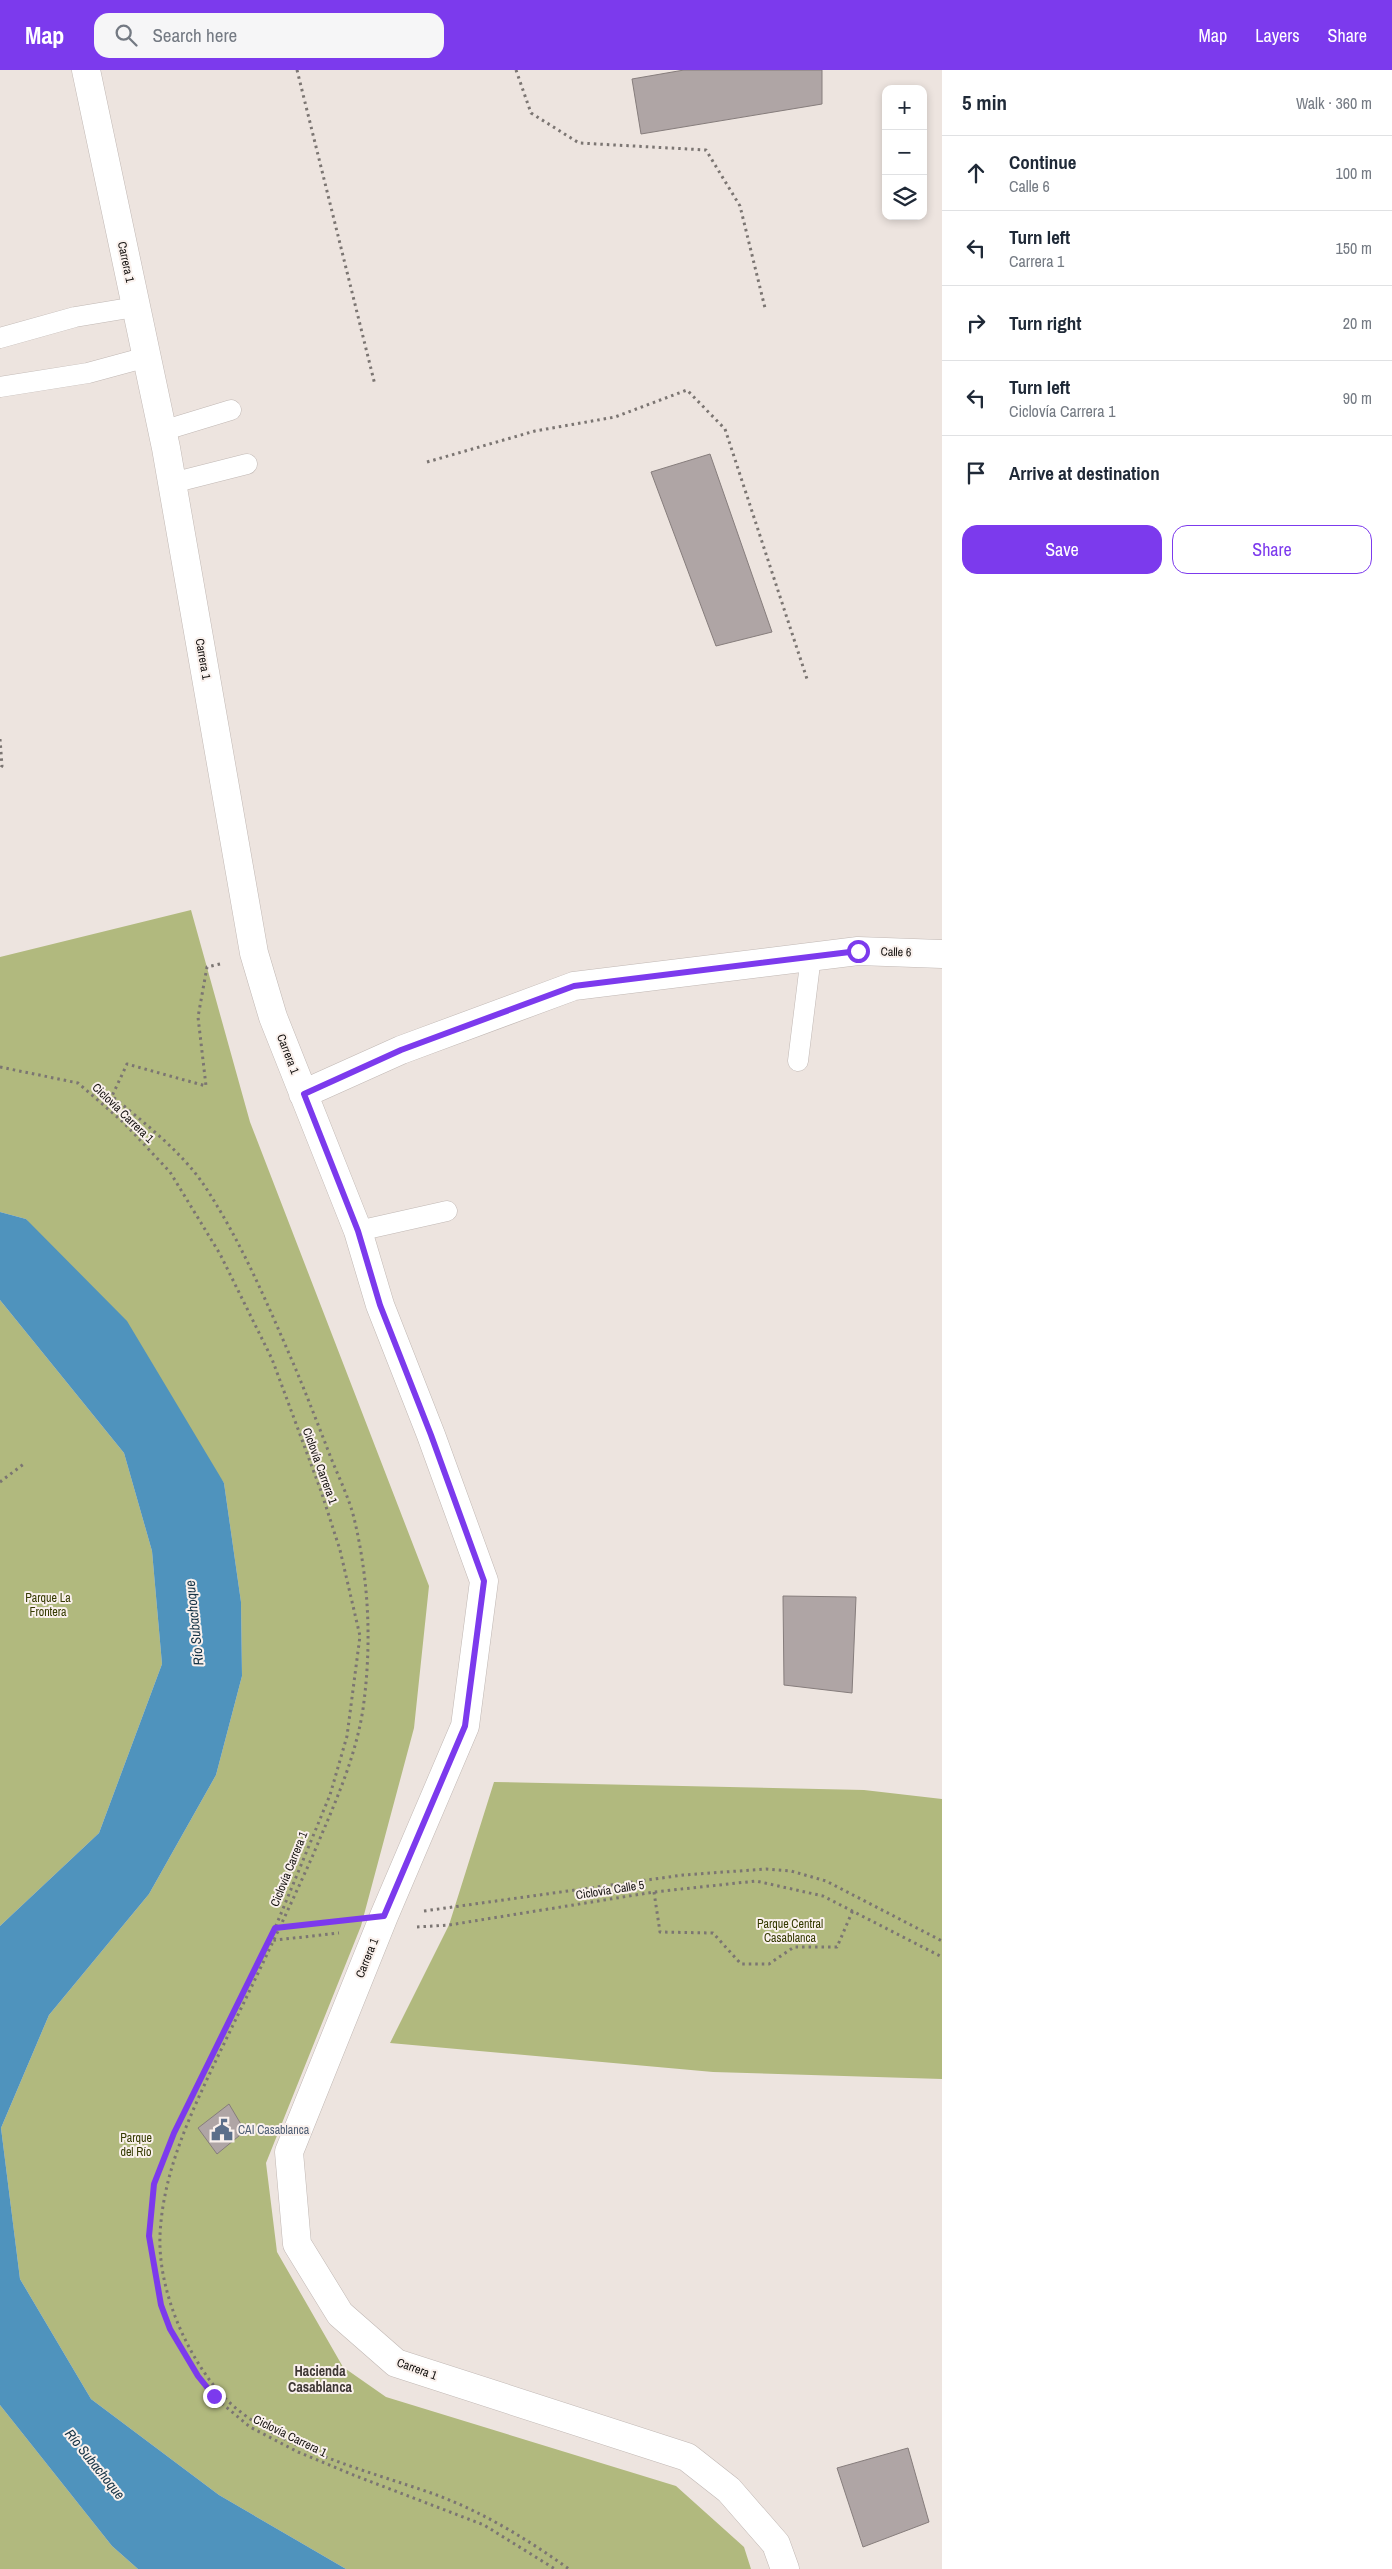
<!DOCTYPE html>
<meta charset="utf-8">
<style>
:root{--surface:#fff;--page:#f6f6f7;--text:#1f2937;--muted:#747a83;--line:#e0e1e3;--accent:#7c3aed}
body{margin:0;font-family:"Archivo Narrow",sans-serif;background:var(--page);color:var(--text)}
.controls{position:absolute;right:15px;top:15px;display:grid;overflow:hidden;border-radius:10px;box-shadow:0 2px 8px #0003}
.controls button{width:45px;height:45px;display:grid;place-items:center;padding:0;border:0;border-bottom:1px solid var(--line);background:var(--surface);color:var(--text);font:25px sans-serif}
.stop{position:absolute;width:15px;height:15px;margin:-11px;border:4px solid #7c3aed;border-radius:50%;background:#fff}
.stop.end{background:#7c3aed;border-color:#fff;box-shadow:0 1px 5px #0008}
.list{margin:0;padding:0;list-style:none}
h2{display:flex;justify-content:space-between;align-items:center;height:65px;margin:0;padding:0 20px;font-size:21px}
h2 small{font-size:16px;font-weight:400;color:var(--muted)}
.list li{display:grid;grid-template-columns:32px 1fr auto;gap:15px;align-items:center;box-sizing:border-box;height:75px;padding:0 20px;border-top:1px solid var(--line)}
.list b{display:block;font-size:19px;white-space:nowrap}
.list p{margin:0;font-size:16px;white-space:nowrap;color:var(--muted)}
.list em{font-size:16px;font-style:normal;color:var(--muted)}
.actions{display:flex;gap:10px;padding:15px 20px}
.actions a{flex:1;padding:11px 0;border:1px solid var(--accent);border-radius:15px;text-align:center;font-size:18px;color:var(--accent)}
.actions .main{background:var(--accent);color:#fff}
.icon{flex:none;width:28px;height:28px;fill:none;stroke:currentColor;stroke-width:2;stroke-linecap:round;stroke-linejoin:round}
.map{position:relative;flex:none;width:942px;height:2499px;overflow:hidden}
header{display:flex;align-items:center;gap:30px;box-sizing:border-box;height:70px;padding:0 25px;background:var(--accent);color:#fff}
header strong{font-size:24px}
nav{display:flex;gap:28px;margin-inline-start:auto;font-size:18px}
.search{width:350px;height:45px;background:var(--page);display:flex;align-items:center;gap:12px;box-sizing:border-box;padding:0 18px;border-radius:15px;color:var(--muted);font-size:19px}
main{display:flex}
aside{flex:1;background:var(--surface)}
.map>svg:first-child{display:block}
.green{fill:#b1b97e}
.water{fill:#4f93bd}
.building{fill:#afa5a5;stroke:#867d7c}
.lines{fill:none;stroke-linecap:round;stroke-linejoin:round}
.lane-casing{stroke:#c1b8b4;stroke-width:21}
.street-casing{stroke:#c1b8b4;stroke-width:29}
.path{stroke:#7b7572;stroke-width:3;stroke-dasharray:2.5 4;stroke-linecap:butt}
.lane{stroke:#fff;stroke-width:20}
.street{stroke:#fff;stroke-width:28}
.route{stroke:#7c3aed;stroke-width:6}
.labels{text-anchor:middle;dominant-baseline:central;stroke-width:4;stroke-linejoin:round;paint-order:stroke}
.street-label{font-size:12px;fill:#13100e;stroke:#faf1ed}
.park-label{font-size:12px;fill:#353a01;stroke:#faf1ed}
.service-label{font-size:12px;fill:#4e5e75;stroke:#faf1ed;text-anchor:start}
.water-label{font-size:14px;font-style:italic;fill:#163447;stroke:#faf1ed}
.neighbourhood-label{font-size:14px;font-weight:bold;fill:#3f3835;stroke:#faf1ed}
</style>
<header>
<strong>Map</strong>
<div class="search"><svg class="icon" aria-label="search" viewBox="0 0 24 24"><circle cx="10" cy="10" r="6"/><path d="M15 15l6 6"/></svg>Search here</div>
<nav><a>Map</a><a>Layers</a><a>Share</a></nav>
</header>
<main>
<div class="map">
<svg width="942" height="2499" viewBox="0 0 942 2499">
<rect width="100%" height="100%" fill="#ede4df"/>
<path class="green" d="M 191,840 L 250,1052 L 429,1516 L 414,1658 L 361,1856 L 266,2093 L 277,2182 L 343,2297 L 386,2327 L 676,2416 L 744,2477 L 751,2499 L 346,2499 L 219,2425 L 91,2329 L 20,2209 L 1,2058 L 49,1945 L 149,1824 L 216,1705 L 242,1606 L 241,1532 L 224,1413 L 26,1149 L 0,1142 L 0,887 Z
M 0,1230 L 124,1383 L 152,1481 L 162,1594 L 99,1763 L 0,1856 Z
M 494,1712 L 864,1720 L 942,1729 L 942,2009 L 713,2002 L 390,1973 L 449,1855 Z
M 0,2335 L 112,2476 L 138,2499 L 0,2499 Z"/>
<path class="water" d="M 0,1142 L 26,1149 L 127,1251 L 224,1413 L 241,1532 L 242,1606 L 216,1705 L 149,1824 L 49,1945 L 1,2058 L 20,2209 L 91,2329 L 219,2425 L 346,2499 L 138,2499 L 112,2476 L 0,2335 L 0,1856 L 99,1763 L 162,1594 L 152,1481 L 124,1383 L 0,1230 Z"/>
<path class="building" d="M 684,0 L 822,0 L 822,34 L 641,64 L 632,9 Z
M 710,384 L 772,562 L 716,576 L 651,402 Z
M 783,1526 L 856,1527 L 852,1623 L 784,1615 Z
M 229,2034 L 245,2061 L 217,2084 L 198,2058 Z
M 908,2378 L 929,2452 L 863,2477 L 837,2398 Z"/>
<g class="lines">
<g class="lane-casing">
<path id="lane" d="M 0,268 L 75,247 L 135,237
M 0,317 L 88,303 L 147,287
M 162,361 L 231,340
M 172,413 L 247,394
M 798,991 L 811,886
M 358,1161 L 447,1141"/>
</g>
<g class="street-casing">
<path id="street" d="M 86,0 L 166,378 L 254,883 L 273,947 L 358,1161 L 380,1235 L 431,1365 L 484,1511 L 465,1656 L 384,1846 L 289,2082 L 297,2174 L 340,2244 L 396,2293 L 687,2387 L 729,2420 L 776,2474 L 785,2499
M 303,1024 L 401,980 L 574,916 L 858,881 L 942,884"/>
</g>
<path class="path" d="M 297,0 L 375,315
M 516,0 L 531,43 L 579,73 L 706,80 L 740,136 L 765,238
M 427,392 L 535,361 L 615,347 L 687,320 L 725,359 L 808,612
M 0,669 L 2,696 L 0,699
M 220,894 L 207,897 L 198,947 L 206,1016 L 127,994 L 112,1026 C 143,1052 181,1081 204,1115 C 241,1171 267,1233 294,1295 C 307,1326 319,1357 331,1388 C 339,1408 349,1428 354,1448 C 369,1511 372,1574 363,1639 C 355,1691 333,1737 313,1785 C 283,1852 251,1918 219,1984 C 192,2041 163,2100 160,2165 C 158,2217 183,2277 215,2317 C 261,2375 366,2400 434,2424 C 483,2442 527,2469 569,2499
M 0,997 L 78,1013 L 123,1052 L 170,1102 L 220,1184 L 272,1289 L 321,1421 L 340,1480 L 360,1566 L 347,1666 L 330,1725 L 275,1858 L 174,2063 L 154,2114 L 149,2166 L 161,2235 L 170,2259 L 198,2306 L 213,2326 L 250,2357 L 298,2382 L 356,2406 L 484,2455 L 555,2499
M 0,1412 L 25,1393
M 654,1822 L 660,1862 L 713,1863 L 741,1894 L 769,1894 L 794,1877 L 837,1877 L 853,1840
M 424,1841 L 683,1805 L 766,1799 L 791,1801 L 826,1811 L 942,1871
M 280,1857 L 346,1850
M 417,1857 L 449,1855 L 654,1822 L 756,1811 L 823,1826 L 942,1887
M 267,1871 L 339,1863"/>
<use href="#lane" class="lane"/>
<use href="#street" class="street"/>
</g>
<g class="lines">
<path class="route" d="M 214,2326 L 198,2306 L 170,2259 L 161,2235 L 149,2166 L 154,2114 L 174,2063 L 275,1858 L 384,1846 L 465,1656 L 484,1511 L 431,1365 L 380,1235 L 358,1161 L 304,1024 L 401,980 L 574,916 L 858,881"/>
</g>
<defs>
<g id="civic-bare" transform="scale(1.725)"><path d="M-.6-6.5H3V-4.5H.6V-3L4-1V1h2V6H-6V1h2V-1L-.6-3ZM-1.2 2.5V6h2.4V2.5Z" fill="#5c6f8a" stroke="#faf1ed" stroke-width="2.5" paint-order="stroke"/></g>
</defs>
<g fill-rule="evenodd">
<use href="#civic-bare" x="222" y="2060"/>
</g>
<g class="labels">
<g class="street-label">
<text transform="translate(126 192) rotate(78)">Carrera 1</text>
<text transform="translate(203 589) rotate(80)">Carrera 1</text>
<text transform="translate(896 882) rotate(2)">Calle 6</text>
<text transform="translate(288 984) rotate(69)">Carrera 1</text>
<text transform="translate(123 1043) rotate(44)">Ciclovía Carrera 1</text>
<text transform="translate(320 1396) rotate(70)">Ciclovía Carrera 1</text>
<text transform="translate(289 1799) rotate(-68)">Ciclovía Carrera 1</text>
<text transform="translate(610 1820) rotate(-9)">Ciclovía Calle 5</text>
<text transform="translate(367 1888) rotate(-68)">Carrera 1</text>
<text transform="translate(417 2299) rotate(20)">Carrera 1</text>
<text transform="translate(290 2366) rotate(26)">Ciclovía Carrera 1</text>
</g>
<g class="park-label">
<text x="48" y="1528">Parque La<tspan x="48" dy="14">Frontera</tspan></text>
<text x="790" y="1854">Parque Central<tspan x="790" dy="14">Casablanca</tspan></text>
<text x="136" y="2068">Parque<tspan x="136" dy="14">del Río</tspan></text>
</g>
<g class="service-label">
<text x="238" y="2060">CAI Casablanca</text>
</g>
<g class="water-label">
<text transform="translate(194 1553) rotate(-96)">Río Subachoque</text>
<text transform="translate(95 2394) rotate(51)">Río Subachoque</text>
</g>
<g class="neighbourhood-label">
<text x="320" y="2301">Hacienda<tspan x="320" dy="16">Casablanca</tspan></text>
</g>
</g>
</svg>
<div class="controls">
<button>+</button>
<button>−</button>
<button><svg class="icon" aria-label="layers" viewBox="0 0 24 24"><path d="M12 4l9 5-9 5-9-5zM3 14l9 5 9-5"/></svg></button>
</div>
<div class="stop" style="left:858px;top:881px"></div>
<div class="stop end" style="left:214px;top:2326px"></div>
</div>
<aside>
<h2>5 min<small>Walk · 360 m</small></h2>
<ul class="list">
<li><svg class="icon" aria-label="ahead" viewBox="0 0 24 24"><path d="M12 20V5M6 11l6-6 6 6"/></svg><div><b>Continue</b><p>Calle 6</p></div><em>100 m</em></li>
<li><svg class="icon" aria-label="left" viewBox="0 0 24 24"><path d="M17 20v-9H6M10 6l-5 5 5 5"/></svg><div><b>Turn left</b><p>Carrera 1</p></div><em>150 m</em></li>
<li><svg class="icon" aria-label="right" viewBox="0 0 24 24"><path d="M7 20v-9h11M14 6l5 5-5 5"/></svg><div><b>Turn right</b></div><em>20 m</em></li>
<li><svg class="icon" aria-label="left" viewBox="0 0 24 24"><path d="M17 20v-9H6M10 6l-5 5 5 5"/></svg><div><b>Turn left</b><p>Ciclovía Carrera 1</p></div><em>90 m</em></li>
<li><svg class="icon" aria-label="arrive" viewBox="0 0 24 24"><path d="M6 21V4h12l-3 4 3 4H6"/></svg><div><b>Arrive at destination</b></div></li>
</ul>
<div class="actions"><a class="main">Save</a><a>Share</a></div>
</aside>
</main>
